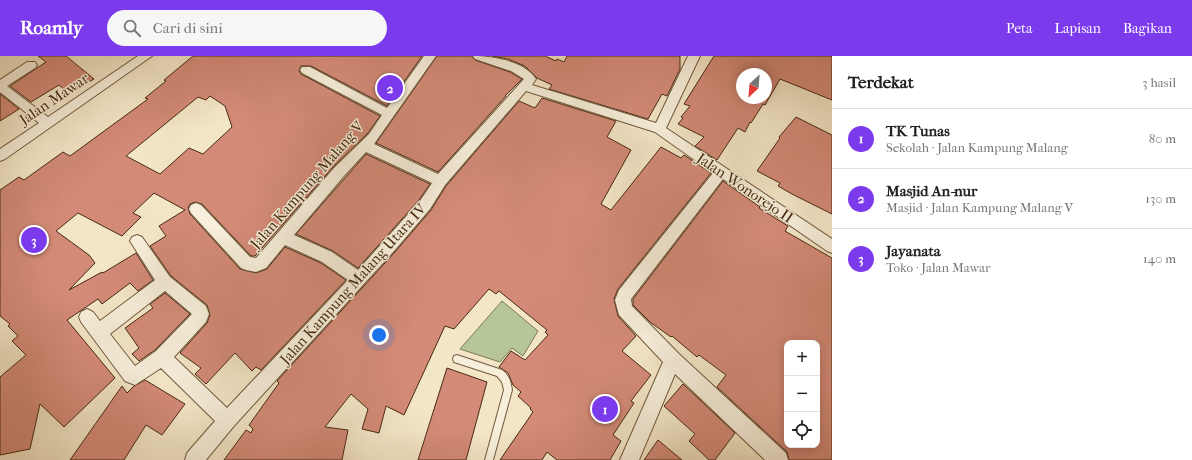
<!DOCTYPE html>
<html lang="id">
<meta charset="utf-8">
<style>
:root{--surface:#fff;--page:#f6f6f6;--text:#222;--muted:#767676;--line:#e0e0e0;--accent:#7c3aed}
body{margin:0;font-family:"IM FELL French Canon",serif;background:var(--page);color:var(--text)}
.controls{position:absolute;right:12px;bottom:12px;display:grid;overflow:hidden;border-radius:8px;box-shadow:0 2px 10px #0003}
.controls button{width:36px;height:36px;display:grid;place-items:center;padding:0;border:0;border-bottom:1px solid var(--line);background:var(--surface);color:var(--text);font:20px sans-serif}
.compass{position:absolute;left:736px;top:12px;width:36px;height:36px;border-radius:50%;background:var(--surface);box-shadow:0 2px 10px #0003;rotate:206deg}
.you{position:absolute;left:379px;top:279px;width:14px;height:14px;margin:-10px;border:3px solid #fff;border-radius:50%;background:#1a73e8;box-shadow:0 0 0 6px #1a73e833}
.badge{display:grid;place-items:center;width:26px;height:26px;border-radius:50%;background:var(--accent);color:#fff;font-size:13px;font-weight:700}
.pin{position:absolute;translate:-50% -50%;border:2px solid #fff;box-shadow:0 1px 4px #0006}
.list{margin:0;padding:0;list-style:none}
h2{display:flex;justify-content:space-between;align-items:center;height:52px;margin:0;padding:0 16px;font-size:17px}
h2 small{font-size:13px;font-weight:400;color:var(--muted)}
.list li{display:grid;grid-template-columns:26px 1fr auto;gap:12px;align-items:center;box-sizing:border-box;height:60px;padding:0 16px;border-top:1px solid var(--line)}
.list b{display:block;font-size:15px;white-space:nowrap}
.list p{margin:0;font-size:13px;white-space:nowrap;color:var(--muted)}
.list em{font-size:13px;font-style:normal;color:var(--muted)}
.icon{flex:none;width:22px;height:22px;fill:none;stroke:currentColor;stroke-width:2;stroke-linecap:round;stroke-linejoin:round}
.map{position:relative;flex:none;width:832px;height:404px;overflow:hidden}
header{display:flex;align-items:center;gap:24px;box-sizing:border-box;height:56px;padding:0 20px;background:var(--accent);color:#fff}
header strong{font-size:19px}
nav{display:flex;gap:22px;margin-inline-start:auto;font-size:14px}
.search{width:280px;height:36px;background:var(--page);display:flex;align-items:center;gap:10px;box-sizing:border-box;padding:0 14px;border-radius:22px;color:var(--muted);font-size:15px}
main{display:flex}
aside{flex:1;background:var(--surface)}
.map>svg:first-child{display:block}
.green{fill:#b6c699;stroke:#7e7855}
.building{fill:#d38a77;stroke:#472a11;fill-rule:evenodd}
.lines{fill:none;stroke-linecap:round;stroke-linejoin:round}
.service-casing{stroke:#72593e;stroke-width:2}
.minor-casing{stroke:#72593e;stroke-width:2}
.service{fill:#f7efdb;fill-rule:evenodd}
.minor{fill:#f7efdb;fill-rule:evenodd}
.labels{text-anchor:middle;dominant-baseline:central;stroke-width:3;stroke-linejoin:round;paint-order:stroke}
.street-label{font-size:15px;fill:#472a11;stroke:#f7efdb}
</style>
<header>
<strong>Roamly</strong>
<div class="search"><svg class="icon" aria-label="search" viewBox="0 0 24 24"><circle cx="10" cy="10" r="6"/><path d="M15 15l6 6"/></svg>Cari di sini</div>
<nav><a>Peta</a><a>Lapisan</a><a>Bagikan</a></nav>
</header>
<main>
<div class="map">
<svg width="832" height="404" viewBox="0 0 832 404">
<rect width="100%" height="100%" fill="#f3e6c7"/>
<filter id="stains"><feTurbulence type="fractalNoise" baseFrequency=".005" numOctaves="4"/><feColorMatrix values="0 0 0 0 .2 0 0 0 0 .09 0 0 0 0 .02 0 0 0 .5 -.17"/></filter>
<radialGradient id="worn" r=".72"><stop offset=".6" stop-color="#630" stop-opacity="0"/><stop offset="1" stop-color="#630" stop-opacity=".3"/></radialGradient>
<path class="green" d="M 502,245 L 538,275 L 523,300 L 512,292 L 500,306 L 460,293 Z"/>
<path class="building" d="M 38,0 L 66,0 L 94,23 L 68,37 L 59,29 L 31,46 L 10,30 L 46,6 Z
M 193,0 L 422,0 L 387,50 L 311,10 L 301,10 L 299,15 L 301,18 L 380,60 L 368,77 L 333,111 L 255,200 L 251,200 L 202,148 L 195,146 L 190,148 L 188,152 L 190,158 L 240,213 L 256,217 L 267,213 L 285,191 L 321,207 L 346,224 L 261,314 L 256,311 L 252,315 L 235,297 L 206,328 L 195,318 L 201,312 L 180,297 L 207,267 L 210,259 L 207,249 L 171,220 L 150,190 L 166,180 L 159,170 L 185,154 L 154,137 L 133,157 L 141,161 L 122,180 L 78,157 L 56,175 L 89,199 L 95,207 L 69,234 L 102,216 L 103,217 L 136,197 L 153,224 L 138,235 L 130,227 L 102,248 L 98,243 L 67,264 L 115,322 L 64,371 L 40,348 L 30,393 L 0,399 L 0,321 L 26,299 L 12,285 L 18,280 L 8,270 L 10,268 L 0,260 L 0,134 L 19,121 L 24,124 L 63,96 L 70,100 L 148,43 L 145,42 L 166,25 L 164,24 ZM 210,40 L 225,50 L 232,71 L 203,98 L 189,92 L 160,118 L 126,100 L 198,41 L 206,44 Z
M 437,0 L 472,0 L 475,4 L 510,16 L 522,23 L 505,40 L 506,40 L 438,116 L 376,87 Z
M 492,0 L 545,0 L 556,5 L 557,3 L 564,6 L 567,0 L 680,0 L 680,13 L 667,40 L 662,38 L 648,63 L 549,33 L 552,29 L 537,22 L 525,10 L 508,3 Z
M 714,0 L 832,0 L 832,44 L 780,23 L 765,49 L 763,48 L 751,67 L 750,66 L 745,76 L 738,72 L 717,104 L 695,90 L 704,81 L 678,68 L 683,62 L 681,61 L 690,50 L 684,48 ZM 742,18 L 766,18 L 766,42 L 742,42 Z
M 0,38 L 19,53 L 0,65 Z
M 542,42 L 616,65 L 607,81 L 631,94 L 601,148 L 611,154 L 661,91 L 681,102 L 684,99 L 711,117 L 618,233 L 614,243 L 618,260 L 636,280 L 622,295 L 651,319 L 631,345 L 634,347 L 613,379 L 621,385 L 610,404 L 557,404 L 547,396 L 542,404 L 500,404 L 533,356 L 530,353 L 531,352 L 518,340 L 521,336 L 513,329 L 508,317 L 499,311 L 511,295 L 525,304 L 548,279 L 545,276 L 547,274 L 499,235 L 496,238 L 489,233 L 454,273 L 445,270 L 404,359 L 386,350 L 379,377 L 362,373 L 368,353 L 351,338 L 325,371 L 348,374 L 342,404 L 224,404 L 246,374 L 251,377 L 253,373 L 249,369 L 279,327 L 277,325 L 395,196 L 431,154 L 446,130 L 519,45 L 535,52 Z
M 796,61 L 832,79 L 832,158 L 792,138 L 778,130 L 780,127 L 757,115 L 780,82 L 779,81 Z
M 366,98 L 430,128 L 419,144 L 358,212 L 333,195 L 296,178 Z
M 723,125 L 760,151 L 759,152 L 788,170 L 785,175 L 832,202 L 832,404 L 789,404 L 787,396 L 717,331 L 726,319 L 699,299 L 697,301 L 672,280 L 671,281 L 650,266 L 633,249 L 633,243 ZM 787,287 L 817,287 L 817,389 L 787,389 Z
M 165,237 L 190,258 L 155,294 L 139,305 L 132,298 L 139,292 L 125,272 L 153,252 L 150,248 Z
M 447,312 L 487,326 L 466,404 L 418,404 Z
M 145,324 L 185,348 L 162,379 L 146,369 L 124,404 L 70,404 L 122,330 L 127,337 L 134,330 Z
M 683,328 L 735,377 L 715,404 L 709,404 L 689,385 L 695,378 L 664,350 Z
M 658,384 L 682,404 L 644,404 Z"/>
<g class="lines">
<g class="service-casing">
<path id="service" d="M 457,299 L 502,314 C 509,319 511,326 512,334 L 493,404 L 485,404 L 504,334 L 502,326 L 497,320 L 454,306 L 453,303 L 454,300 Z"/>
</g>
<g class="minor-casing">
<path id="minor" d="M 138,0 L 152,0 L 5,103 L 0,105 L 0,93 L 39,67 L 0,36 L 0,24 L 27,6 L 35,6 L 37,9 L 35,12 L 7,30 L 48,61 Z
M 424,0 L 436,0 L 374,88 L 438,118 L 524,23 L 511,15 L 475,3 L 473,0 C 492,0 525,5 536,23 L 532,29 L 656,67 L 688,0 L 700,0 L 666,72 L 832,183 L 832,197 L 827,195 L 723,123 L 631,243 L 632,250 L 679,298 L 786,397 L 788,404 L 765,404 L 675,318 L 639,404 L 620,404 L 663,306 L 619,259 L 615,244 L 619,234 L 713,117 L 655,76 L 526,35 L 445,129 L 430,153 L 394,195 L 233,371 L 206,404 L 185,404 L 187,397 L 215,365 L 161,312 L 135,329 L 125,325 L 81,266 L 79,261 L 81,256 L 87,253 L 93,256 L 100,265 L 155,224 L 130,185 L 132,181 L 137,179 L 142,181 L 170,221 L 206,250 L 209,258 L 206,266 L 174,301 L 227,352 L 348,224 L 322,206 L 285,189 L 266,212 L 256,216 L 246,214 L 241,212 L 191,157 L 189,153 L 191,149 L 196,147 L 201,149 L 250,201 L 256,202 L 334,112 L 369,78 L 382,59 L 302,17 L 300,14 L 302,11 L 310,11 L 387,52 ZM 366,96 L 432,127 L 420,145 L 358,214 L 332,196 L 294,179 L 344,120 ZM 165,235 L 192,258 L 156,295 L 135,310 L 110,278 Z"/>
</g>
<use href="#service" class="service"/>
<use href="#minor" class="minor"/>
</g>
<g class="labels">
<g class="street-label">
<text transform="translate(54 43) rotate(-34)">Jalan Mawar</text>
<text transform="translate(307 129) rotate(-49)">Jalan Kampung Malang V</text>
<text transform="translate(745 132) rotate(34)">Jalan Wonorejo II</text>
<text transform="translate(353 228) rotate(-48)">Jalan Kampung Malang Utara IV</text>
</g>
</g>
<rect width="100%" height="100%" filter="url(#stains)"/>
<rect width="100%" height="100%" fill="url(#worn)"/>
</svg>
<div class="controls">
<button>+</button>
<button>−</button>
<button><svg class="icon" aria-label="locate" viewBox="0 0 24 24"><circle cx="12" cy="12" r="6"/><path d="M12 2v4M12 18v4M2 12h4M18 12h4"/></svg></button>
</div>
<svg class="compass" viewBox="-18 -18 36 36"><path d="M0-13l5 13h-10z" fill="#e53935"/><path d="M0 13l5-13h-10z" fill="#767676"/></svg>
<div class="you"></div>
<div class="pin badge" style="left:605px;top:353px">1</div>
<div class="pin badge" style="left:390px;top:32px">2</div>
<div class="pin badge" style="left:34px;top:184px">3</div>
</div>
<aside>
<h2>Terdekat<small>3 hasil</small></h2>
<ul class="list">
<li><span class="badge">1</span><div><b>TK Tunas</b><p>Sekolah · Jalan Kampung Malang</p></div><em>80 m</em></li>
<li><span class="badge">2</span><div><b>Masjid An-nur</b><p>Masjid · Jalan Kampung Malang V</p></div><em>130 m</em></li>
<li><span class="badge">3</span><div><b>Jayanata</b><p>Toko · Jalan Mawar</p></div><em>140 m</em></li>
</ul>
</aside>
</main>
